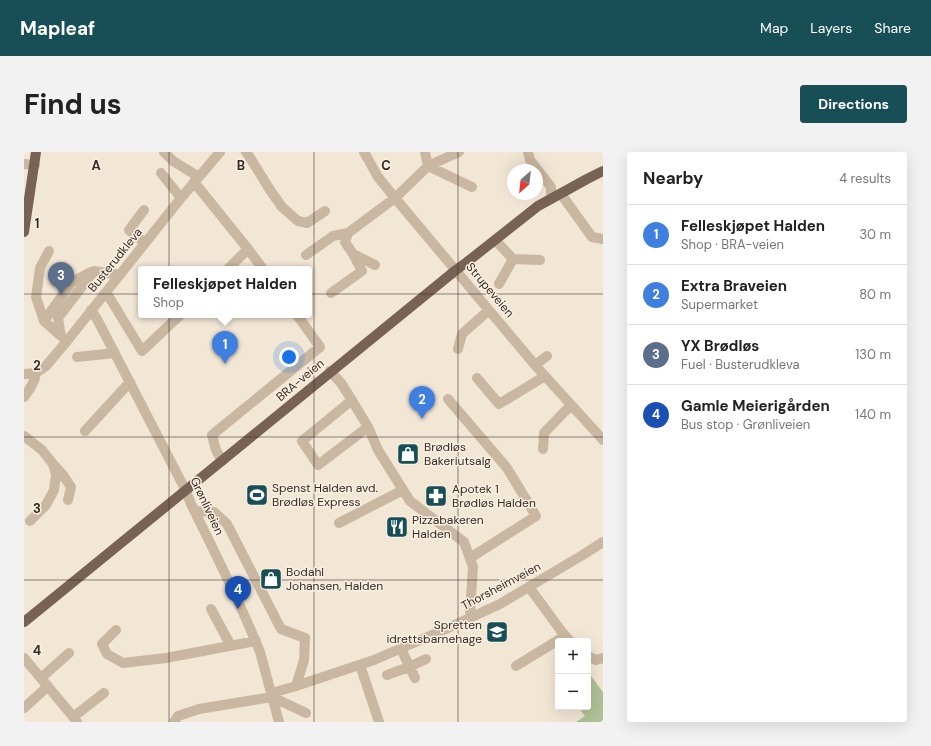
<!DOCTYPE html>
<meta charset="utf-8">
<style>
:root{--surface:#fff;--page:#f2f2f2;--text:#222;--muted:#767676;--line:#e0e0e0;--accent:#184e56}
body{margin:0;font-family:"DM Sans",sans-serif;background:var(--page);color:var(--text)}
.controls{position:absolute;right:12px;bottom:12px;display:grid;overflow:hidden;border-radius:4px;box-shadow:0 4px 16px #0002}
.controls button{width:36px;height:36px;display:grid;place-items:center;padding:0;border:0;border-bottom:1px solid var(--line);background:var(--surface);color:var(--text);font:20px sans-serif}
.compass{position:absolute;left:483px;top:12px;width:36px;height:36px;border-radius:50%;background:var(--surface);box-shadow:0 4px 16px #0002;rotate:207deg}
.you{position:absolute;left:265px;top:205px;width:14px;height:14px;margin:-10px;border:3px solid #fff;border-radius:50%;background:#1a73e8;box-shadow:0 0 0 6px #1a73e833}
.badge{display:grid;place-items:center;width:26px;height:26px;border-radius:50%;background:var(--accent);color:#fff;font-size:13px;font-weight:700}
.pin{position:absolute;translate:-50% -33px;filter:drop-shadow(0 1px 2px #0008)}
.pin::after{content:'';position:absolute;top:21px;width:14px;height:12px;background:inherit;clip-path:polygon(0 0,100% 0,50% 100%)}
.popup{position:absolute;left:114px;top:114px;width:174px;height:52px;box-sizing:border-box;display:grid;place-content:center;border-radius:4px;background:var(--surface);filter:drop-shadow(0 1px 3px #0005);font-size:13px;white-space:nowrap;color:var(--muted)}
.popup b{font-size:15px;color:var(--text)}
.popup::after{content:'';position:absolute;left:50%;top:100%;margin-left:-8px;border:8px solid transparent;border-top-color:var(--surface)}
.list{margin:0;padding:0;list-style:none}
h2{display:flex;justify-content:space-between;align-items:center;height:52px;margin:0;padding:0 16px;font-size:17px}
h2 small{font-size:13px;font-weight:400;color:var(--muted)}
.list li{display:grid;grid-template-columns:26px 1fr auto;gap:12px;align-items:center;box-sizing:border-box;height:60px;padding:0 16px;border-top:1px solid var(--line)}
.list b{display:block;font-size:15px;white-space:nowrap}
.list p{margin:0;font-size:13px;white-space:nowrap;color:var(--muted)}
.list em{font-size:13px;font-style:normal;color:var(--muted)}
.map{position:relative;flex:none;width:579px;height:570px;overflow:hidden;border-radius:4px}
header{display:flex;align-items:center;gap:24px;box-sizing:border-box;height:56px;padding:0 20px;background:var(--accent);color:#fff}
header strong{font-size:19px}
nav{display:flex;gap:22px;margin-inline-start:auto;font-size:14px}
.intro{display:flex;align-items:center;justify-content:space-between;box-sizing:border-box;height:96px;padding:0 24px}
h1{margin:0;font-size:28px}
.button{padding:10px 18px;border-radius:4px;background:var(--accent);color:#fff;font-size:14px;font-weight:700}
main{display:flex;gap:24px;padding:0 24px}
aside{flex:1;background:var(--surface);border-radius:4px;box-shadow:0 4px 16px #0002}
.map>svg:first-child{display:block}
.green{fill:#afc195}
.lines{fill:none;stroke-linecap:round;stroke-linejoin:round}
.minor{stroke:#cab7a1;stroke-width:10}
.major{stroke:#776254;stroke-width:10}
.grid{fill:none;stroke:#342a24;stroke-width:1;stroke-opacity:0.55}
.labels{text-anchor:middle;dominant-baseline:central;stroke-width:3;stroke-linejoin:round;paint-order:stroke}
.street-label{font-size:12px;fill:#342a24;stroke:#faf0e1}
.poi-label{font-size:12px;fill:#342a24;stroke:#faf0e1;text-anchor:start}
.grid-label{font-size:13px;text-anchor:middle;font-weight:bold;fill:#342a24;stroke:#faf0e1;stroke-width:3;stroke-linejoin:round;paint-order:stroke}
</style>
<header>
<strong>Mapleaf</strong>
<nav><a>Map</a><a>Layers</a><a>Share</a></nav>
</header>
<div class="intro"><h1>Find us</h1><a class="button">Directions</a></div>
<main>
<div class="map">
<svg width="579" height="570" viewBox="0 0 579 570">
<rect width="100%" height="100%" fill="#f2e6d5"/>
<path class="green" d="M 564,520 L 579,540 L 579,570 L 552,570 L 561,564 L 554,555 L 564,555 Z"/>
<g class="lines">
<path class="minor" d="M 140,0 L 149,9 L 175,25
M 222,0 L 225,4 L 246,38 L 258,55 L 274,69 L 283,71 L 301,59
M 340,0 L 354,25 L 371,46 L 511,213 L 579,288
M 401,0 L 404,14 L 448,35
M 504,0 L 506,8 L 527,35 L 527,47
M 0,12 L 11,13
M 137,21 L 157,46
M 170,30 L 224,97 L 239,117
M 537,42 L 568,85 L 579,87
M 120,58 L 105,78 L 121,91
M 471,88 L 489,107 L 475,132
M 282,103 L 309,84 L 324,81
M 489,107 L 516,108
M 351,113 L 329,102 L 321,90 L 324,81 L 371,46 L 404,14 L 435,0
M 204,117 L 224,97
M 82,140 L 118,199 L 156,163
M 307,141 L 338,119 L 329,102
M 67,158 L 73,167 L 162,339 L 167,352 C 191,401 216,450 236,500 L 255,570
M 20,169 L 12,145 L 16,116 L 25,99
M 37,184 L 20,169 L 48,130 L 67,120
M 43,189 L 37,184 L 34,166 L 70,119 L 96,123
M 434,197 L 438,182 L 465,158
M 53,205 L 91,201
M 511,213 L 523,204
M 306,219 L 317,231 L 324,242 L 344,275 L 354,298 L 386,349 L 440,390 L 449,415 L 447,445 L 446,466
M 0,222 L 12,221 L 22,214 L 43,189 L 157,46 L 196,0
M 453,226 L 475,252 L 521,224
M 0,245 C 6,237 11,230 12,221
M 424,247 L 483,316 L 512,364 L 446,406
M 328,248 L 278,289 L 294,313 L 344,275
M 61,279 L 106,230
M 0,284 L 18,298 L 29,312 L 32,323 L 30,338 L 22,353 L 6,369
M 519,297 L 520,281 L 547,253
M 198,309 L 192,298 L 188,283 L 296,195 L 273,163
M 31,314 L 39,323 L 47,335 L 44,348
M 171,359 L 190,360 L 203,372 L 257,477 L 281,486 L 280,508 L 272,534
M 315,371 L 379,338
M 505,435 L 538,480 L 546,489
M 187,457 L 207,494
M 92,478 L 78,492 L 83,502 L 99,511 L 142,506 L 232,489
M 377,497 L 391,526
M 564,504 L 572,508 L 579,506
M 0,506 L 46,561 L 53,570
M 336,513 L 355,570
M 492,514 L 541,484
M 363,523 L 385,515 L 402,507
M 17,526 L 45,501
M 248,541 L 272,534 L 350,508 L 424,476 L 476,452 L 557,404 L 579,390
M 0,556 L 24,534
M 49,565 L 80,541
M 150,570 L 154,564 L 175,557 L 248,545 L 282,561"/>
<path class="major" d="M 0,80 L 12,0
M 0,470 C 144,353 287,235 432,118 L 443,110 L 514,54 L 563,27 L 579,19"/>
</g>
<path class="grid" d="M 145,0 L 145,570M 290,0 L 290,570M 434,0 L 434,570M 0,142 L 579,142M 0,285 L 579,285M 0,428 L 579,428"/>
<defs>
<g id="shop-square" transform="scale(1.15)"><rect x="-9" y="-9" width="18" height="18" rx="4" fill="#184e56" stroke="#faf0e1"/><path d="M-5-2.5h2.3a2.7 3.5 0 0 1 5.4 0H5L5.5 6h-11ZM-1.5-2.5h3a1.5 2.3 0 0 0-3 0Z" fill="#fff"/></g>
<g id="stadium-square" transform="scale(1.15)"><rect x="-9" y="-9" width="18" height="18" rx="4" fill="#184e56" stroke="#faf0e1"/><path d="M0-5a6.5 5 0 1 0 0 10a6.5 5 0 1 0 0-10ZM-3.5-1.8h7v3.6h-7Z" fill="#fff"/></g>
<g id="pharmacy-square" transform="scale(1.15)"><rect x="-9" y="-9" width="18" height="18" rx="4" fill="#184e56" stroke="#faf0e1"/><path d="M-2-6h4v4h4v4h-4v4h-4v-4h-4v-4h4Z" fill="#fff"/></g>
<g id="restaurant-square" transform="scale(1.15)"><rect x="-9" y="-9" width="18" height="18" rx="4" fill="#184e56" stroke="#faf0e1"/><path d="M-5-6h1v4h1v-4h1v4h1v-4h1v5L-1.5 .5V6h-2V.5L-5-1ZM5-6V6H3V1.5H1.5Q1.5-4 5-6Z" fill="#fff"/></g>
<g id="school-square" transform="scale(1.15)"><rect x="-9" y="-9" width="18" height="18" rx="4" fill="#184e56" stroke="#faf0e1"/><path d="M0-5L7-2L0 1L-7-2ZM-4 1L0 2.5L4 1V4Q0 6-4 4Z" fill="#fff"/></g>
</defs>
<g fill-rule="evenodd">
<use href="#shop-square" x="384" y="302"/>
<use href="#stadium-square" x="233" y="343"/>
<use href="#pharmacy-square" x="412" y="344"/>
<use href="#restaurant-square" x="373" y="375"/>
<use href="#shop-square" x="247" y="427"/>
<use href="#school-square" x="473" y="480"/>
</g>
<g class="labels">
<g class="street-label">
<text transform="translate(91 108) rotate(-51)">Busterudkleva</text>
<text transform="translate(466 138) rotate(50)">Strupeveien</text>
<text transform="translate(276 228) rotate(-40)">BRA-veien</text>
<text transform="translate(183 354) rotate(65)">Grønliveien</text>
<text transform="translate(477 434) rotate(-28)">Thorsheimveien</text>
</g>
<g class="poi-label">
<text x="400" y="295">Brødløs<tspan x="400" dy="14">Bakeriutsalg</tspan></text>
<text x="248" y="336">Spenst Halden avd.<tspan x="248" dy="14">Brødløs Express</tspan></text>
<text x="428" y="337">Apotek 1<tspan x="428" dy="14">Brødløs Halden</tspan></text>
<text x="388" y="368">Pizzabakeren<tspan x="388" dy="14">Halden</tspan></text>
<text x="262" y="420">Bodahl<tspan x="262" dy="14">Johansen, Halden</tspan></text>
<text x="458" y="473" text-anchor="end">Spretten<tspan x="458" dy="14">idrettsbarnehage</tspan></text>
</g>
</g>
<g class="grid-label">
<text x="72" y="18">A</text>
<text x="217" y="18">B</text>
<text x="362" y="18">C</text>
<text x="13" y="76">1</text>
<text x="13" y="218">2</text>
<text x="13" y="361">3</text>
<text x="13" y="503">4</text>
</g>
</svg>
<div class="controls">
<button>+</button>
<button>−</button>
</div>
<svg class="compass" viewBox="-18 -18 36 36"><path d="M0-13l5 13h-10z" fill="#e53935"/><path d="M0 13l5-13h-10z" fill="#767676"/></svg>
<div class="you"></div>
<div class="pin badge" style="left:201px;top:212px;background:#3f7fe0">1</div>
<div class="popup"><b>Felleskjøpet Halden</b>Shop</div>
<div class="pin badge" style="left:398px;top:267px;background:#3f7fe0">2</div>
<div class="pin badge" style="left:37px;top:143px;background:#5c6f8a">3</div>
<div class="pin badge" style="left:214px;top:457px;background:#1a4fb4">4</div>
</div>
<aside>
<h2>Nearby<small>4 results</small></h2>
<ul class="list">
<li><span class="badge" style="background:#3f7fe0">1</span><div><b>Felleskjøpet Halden</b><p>Shop · BRA-veien</p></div><em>30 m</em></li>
<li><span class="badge" style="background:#3f7fe0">2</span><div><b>Extra Braveien</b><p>Supermarket</p></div><em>80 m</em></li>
<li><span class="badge" style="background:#5c6f8a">3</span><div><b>YX Brødløs</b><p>Fuel · Busterudkleva</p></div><em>130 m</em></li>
<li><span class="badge" style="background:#1a4fb4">4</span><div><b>Gamle Meierigården</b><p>Bus stop · Grønliveien</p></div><em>140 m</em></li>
</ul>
</aside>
</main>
